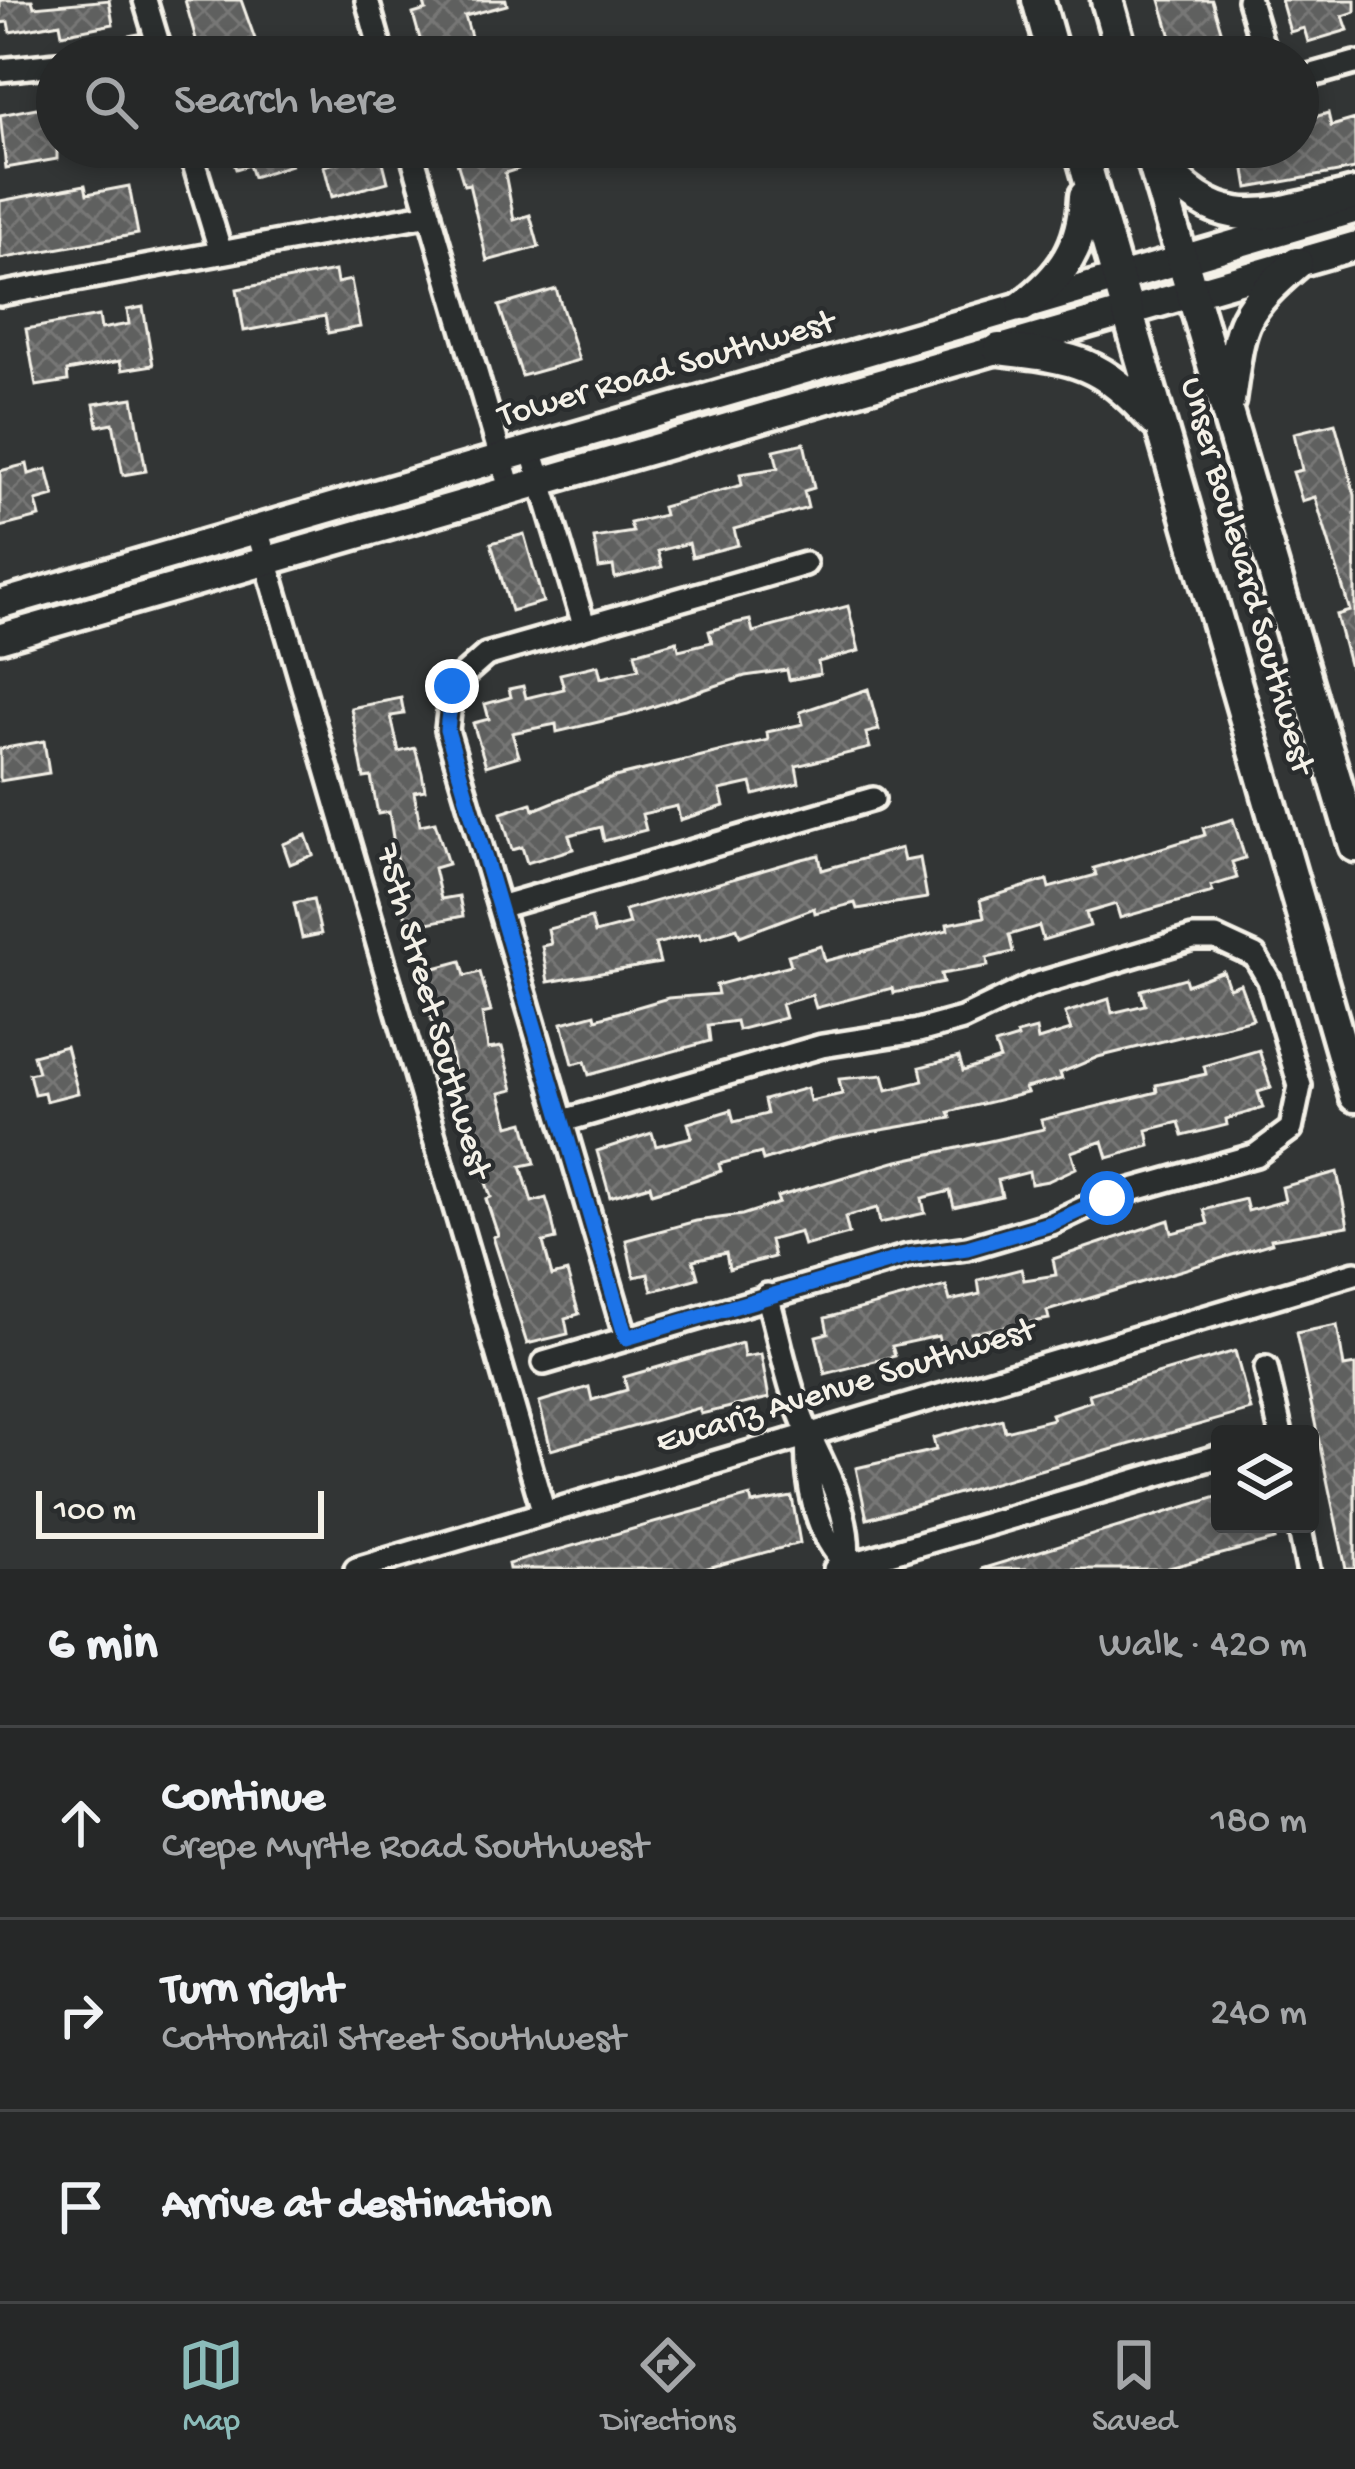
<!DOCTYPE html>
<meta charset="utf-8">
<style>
:root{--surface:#262828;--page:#2e3030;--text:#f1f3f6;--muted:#a4a6a8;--line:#424445;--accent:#8bbbb9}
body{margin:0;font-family:"Gochi Hand",sans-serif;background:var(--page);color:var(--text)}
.controls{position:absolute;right:36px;bottom:36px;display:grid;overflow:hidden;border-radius:12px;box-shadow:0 6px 18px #0003}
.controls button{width:108px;height:108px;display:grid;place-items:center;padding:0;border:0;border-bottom:3px solid var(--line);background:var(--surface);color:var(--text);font:60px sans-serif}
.scale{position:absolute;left:36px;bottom:30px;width:288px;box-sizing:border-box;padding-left:12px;border:6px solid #f4f1e8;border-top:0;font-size:33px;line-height:42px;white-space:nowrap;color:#f4f1e8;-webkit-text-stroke:9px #2a2d2e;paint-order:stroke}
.stop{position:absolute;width:36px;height:36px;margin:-27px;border:9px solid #1a73e8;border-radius:50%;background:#fff}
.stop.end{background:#1a73e8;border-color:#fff;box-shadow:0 3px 12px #0008}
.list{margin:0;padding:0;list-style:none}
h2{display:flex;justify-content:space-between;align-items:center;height:156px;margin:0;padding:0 48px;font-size:51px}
h2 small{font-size:39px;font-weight:400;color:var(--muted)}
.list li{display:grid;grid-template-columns:78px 1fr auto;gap:36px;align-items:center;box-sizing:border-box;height:192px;padding:0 48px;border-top:3px solid var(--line)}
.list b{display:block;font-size:45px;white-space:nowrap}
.list p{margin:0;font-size:39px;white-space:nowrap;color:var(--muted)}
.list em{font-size:39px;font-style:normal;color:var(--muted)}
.icon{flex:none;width:66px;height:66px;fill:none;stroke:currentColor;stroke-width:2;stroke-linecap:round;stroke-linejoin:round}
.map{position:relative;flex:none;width:1355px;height:1569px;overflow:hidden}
.search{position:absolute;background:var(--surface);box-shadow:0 6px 18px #0003;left:36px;right:36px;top:36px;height:132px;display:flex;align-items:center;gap:30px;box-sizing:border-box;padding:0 42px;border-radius:66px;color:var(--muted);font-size:45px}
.sheet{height:732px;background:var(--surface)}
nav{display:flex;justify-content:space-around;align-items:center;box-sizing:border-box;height:168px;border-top:3px solid var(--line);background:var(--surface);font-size:33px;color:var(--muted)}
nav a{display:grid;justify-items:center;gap:6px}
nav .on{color:var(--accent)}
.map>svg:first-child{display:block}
.building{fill:url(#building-cross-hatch);stroke:#f4f1e8;stroke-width:3}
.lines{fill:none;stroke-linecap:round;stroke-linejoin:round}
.minor-casing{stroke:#f4f1e8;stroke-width:30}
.tertiary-casing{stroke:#f4f1e8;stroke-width:36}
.secondary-casing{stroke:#f4f1e8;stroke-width:39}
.minor{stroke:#2a2d2e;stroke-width:21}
.tertiary{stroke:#2a2d2e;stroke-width:27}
.secondary{stroke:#2a2d2e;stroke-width:30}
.route{stroke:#1a73e8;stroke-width:15}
.labels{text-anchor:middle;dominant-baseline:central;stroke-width:9;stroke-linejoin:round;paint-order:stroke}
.street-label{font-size:36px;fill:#f4f1e8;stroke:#2a2d2e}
</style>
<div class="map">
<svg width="1355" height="1569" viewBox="0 0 1355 1569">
<defs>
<pattern id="building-cross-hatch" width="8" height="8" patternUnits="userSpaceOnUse" patternTransform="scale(3)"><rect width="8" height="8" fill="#5f605f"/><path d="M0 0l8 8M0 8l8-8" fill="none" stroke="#777776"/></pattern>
</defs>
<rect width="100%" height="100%" fill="#323535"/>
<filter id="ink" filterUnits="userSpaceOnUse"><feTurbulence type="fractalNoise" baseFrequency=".00833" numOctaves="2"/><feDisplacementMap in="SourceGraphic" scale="24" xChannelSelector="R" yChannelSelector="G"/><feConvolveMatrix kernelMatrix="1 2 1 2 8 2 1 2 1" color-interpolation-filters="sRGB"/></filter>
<g filter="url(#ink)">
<path class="building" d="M 0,0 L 32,0 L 34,7 L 109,0 L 113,24 L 62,34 L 60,23 L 10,32 L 8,22 L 0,23 Z
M 185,0 L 241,0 L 260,53 L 201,57 Z
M 423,0 L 506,0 L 507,5 L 465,16 L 477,57 L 425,57 L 413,14 L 426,10 Z
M 1160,0 L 1212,0 L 1229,57 L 1177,57 Z
M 1281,0 L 1355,0 L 1355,12 L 1343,16 L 1348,30 L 1308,42 L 1304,28 L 1290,32 Z
M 57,104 L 57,159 L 6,168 L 0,115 Z
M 1328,113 L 1331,126 L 1355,119 L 1355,169 L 1248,188 L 1242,152 L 1298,147 L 1298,122 Z
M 246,147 L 285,147 L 291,165 L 253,177 L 249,165 L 236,169 L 230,152 Z
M 485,147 L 512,147 L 518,169 L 505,173 L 514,220 L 530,215 L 539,247 L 487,261 L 469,184 L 464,185 L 455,156 Z
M 380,150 L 388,182 L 332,197 L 324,166 Z
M 85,185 L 87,194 L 129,186 L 138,234 L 0,259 L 0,201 Z
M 335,271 L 337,283 L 351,280 L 360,327 L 328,333 L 325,316 L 244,331 L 237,289 Z
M 556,289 L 579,360 L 522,376 L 499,306 Z
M 143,307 L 153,365 L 122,370 L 120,361 L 67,371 L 68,381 L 36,386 L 26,329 L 99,316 L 101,329 L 129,324 L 127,310 Z
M 133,398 L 146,471 L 123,475 L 113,423 L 98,426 L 94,404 Z
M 1335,423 L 1355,495 L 1355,667 L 1350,668 L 1336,615 L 1350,611 L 1315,497 L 1302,501 L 1293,472 L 1302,470 L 1294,433 Z
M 804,443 L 814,488 L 804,491 L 808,508 L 734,529 L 738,545 L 692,557 L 689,543 L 658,551 L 662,567 L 615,578 L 613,566 L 599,568 L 594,538 L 633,532 L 630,523 L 664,515 L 662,507 L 742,485 L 740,474 L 778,468 L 774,450 Z
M 27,464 L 29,474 L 47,469 L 54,496 L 36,501 L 40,517 L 0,527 L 0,471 Z
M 524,534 L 543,602 L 511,611 L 491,543 Z
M 848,606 L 859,651 L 818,662 L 820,674 L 789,680 L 787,670 L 745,676 L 628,715 L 557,732 L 556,724 L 512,733 L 519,756 L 486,766 L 473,723 L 489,719 L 485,704 L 511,697 L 509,689 L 523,686 L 526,698 L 564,689 L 560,674 L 598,665 L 601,678 L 639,669 L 635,653 L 677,641 L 679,650 L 712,642 L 709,631 L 736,623 L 750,620 L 753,632 Z
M 868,689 L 879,730 L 866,733 L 870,748 L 796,766 L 799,783 L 754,795 L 751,783 L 720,790 L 724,806 L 680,820 L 677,806 L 642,814 L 646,830 L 604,841 L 601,827 L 569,835 L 573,849 L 527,863 L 522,847 L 512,850 L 501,813 L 532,803 L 534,810 L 615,777 L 768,740 L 767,732 L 803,724 L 800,712 Z
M 401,698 L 404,714 L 391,716 L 399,752 L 415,748 L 422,773 L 425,790 L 414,792 L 420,825 L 435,822 L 448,864 L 434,868 L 441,899 L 459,896 L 463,916 L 407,927 L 389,812 L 378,814 L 371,777 L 364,778 L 351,708 Z
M 44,741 L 49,773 L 0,781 L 0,749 Z
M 1233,819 L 1245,858 L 1232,862 L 1237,878 L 1211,886 L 1213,892 L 1120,918 L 1116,904 L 1086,913 L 1090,926 L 1043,940 L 1039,926 L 1009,935 L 1013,952 L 987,958 L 988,966 L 941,974 L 943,983 L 893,993 L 892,988 L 816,1008 L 812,995 L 781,1004 L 785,1018 L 738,1030 L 736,1021 L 708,1025 L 710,1041 L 589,1075 L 585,1061 L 573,1064 L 562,1023 L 595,1014 L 596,1019 L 668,998 L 718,994 L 716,985 L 791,965 L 788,955 L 821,946 L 825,961 L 948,930 L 947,924 L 984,917 L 980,900 L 1047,880 L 1049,888 L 1096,875 L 1094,868 L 1205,835 L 1203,828 Z
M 306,835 L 313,855 L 290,864 L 283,844 Z
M 901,848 L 904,861 L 920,858 L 927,898 L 857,909 L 855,903 L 815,913 L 814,908 L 740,936 L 737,928 L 701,939 L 699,933 L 655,944 L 660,963 L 548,982 L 542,946 L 551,944 L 548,929 L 591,918 L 595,933 L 629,924 L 625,910 L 802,859 L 819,855 L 822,870 Z
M 313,899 L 321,934 L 302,938 L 294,903 Z
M 461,961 L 465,976 L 480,972 L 491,1012 L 482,1014 L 488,1049 L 502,1047 L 513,1090 L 500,1093 L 509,1126 L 524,1122 L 535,1163 L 521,1166 L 532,1202 L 546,1198 L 551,1214 L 556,1239 L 543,1242 L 552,1276 L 567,1272 L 579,1314 L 565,1318 L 568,1334 L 527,1344 L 493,1237 L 498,1235 L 486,1199 L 491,1197 L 462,1115 L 448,1038 L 439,1041 L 416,973 Z
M 1223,971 L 1229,988 L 1240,984 L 1253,1019 L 1098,1057 L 1060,1073 L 1062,1079 L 1025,1088 L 1027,1093 L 949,1112 L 951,1118 L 835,1138 L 763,1161 L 761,1153 L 719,1164 L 721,1171 L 683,1184 L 652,1193 L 650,1185 L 610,1197 L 597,1151 L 652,1133 L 656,1146 L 692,1137 L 688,1123 L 731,1110 L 734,1122 L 767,1114 L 764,1100 L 807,1088 L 810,1101 L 842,1094 L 839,1079 L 883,1075 L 887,1090 L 923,1081 L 920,1067 L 959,1057 L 963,1071 L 1000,1059 L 995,1045 L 1018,1038 L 1017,1034 L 1036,1029 L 1038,1040 L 1071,1030 L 1065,1013 L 1109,999 L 1112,1013 L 1145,1005 L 1141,990 L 1185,978 L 1187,985 Z
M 66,1046 L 78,1093 L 46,1101 L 44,1092 L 34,1094 L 29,1074 L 38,1072 L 33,1055 Z
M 1259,1050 L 1271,1088 L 1258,1092 L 1263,1108 L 1226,1119 L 1227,1125 L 1183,1136 L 1179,1122 L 1147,1130 L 1150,1146 L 1108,1158 L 1103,1141 L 1071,1152 L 1076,1168 L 1048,1181 L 1031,1184 L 1029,1172 L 998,1180 L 1002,1196 L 954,1207 L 950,1191 L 922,1198 L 925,1213 L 880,1223 L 877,1208 L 845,1217 L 849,1234 L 804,1246 L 800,1232 L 770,1240 L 774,1257 L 729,1269 L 726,1253 L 693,1260 L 698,1278 L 671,1286 L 652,1291 L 648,1274 L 634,1277 L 626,1240 L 696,1221 L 742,1215 L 779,1203 L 777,1197 L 894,1162 L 1044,1129 L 1041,1120 L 1157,1092 L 1156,1085 L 1206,1074 L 1204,1066 Z
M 1337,1172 L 1348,1226 L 1271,1239 L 1272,1243 L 1047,1311 L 1049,1319 L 971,1333 L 973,1341 L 941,1348 L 938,1336 L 892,1346 L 895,1356 L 825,1374 L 816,1336 L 828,1333 L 825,1318 L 946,1286 L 950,1301 L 980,1294 L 978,1280 L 1021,1269 L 1024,1280 L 1056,1275 L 1053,1259 L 1169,1220 L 1172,1233 L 1208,1224 L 1204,1210 L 1229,1203 L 1245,1199 L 1248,1211 L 1285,1201 L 1282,1187 Z
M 1337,1325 L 1344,1367 L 1355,1365 L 1355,1569 L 1346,1569 L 1296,1333 Z
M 742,1343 L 744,1357 L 761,1354 L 769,1398 L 701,1414 L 699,1408 L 551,1450 L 539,1402 L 589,1387 L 592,1400 L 627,1390 L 624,1377 Z
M 1235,1351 L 1251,1410 L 867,1519 L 856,1468 L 936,1450 L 933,1438 L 1002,1419 L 1005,1431 L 1053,1419 L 1051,1414 L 1091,1401 L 1089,1394 Z
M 750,1496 L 752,1504 L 792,1497 L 800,1543 L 704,1569 L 509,1569 L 508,1564 Z
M 1220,1496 L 1220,1524 L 1270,1524 L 1275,1540 L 1165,1569 L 981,1569 Z"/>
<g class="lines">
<g class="minor-casing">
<path id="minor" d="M 145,0 L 162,57
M 367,0 L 383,57
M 1249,0 L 1266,57
M 91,57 L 158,44
M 0,70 L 57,64
M 1298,79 L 1355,63
M 189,147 L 221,253
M 410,147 L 511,492
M 0,294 L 430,214
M 531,449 L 584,625
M 257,529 L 544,1513
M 499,907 L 873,799
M 767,1295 C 780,1339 788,1390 808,1432 C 828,1475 852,1515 847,1565
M 626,1338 L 447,730 L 452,685 L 486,655 L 805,564
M 544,1363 L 908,1256 L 967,1248 L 1052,1223 L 1107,1197 L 1256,1155 L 1291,1129 L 1300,1086 L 1269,980 L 1255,956 L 1216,938 L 1193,938 L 1031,986 L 962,1019 L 918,1031 L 822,1046 L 563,1121
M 1266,1368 L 1281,1434
M 808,1432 C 805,1477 814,1534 847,1565
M 1299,1524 L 1308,1569
M 356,1569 L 1355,1273
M 835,1569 L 1220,1456"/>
</g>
<g class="tertiary-casing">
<path id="tertiary" d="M 0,604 L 1355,209
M 0,638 L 1355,246"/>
</g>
<g class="secondary-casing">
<path id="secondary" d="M 1038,0 L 1054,57
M 1107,0 L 1123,57
M 1080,147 L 1355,1096
M 1149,147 L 1355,846
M 1157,159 C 1221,238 1266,215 1355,194
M 1023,306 C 1063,276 1083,246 1085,196
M 999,349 C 1078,358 1100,361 1155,421
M 1229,401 C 1240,325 1237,314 1297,263"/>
</g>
<use href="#minor" class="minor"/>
<use href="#tertiary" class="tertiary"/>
<use href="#secondary" class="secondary"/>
</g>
</g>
<g class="lines" filter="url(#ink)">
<path class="route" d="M 452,686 L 447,730 L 626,1338 L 908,1256 L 967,1248 L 1052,1223 L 1107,1198"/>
</g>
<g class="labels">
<g class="street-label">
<text transform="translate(667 371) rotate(-16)">Tower Road Southwest</text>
<text transform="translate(1245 576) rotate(74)">Unser Boulevard Southwest</text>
<text transform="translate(431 1012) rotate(74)">75th Street Southwest</text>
<text transform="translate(846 1388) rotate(-17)">Eucariz Avenue Southwest</text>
</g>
</g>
</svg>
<div class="controls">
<button><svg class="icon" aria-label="layers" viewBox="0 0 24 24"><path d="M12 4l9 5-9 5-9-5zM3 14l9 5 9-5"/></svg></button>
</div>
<div class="scale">100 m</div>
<div class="stop" style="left:1107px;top:1198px"></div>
<div class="stop end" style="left:452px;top:686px"></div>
<div class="search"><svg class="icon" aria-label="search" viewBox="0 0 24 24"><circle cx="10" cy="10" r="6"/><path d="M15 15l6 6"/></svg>Search here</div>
</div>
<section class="sheet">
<h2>6 min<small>Walk · 420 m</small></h2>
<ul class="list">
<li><svg class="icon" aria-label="ahead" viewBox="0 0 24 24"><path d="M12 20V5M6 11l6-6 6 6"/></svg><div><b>Continue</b><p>Crepe Myrtle Road Southwest</p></div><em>180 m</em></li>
<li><svg class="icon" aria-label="right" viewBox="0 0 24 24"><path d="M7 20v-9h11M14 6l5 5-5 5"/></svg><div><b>Turn right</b><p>Cottontail Street Southwest</p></div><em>240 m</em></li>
<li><svg class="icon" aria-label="arrive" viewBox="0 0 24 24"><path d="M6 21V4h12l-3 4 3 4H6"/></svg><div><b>Arrive at destination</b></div></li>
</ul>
</section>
<nav>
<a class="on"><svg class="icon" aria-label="map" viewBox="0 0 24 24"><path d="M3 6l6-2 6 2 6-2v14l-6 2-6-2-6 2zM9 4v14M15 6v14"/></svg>Map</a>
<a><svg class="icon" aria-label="directions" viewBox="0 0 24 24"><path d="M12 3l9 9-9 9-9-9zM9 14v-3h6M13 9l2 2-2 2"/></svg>Directions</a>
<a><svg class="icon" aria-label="saved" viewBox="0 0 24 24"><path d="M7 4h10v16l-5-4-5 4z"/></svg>Saved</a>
</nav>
